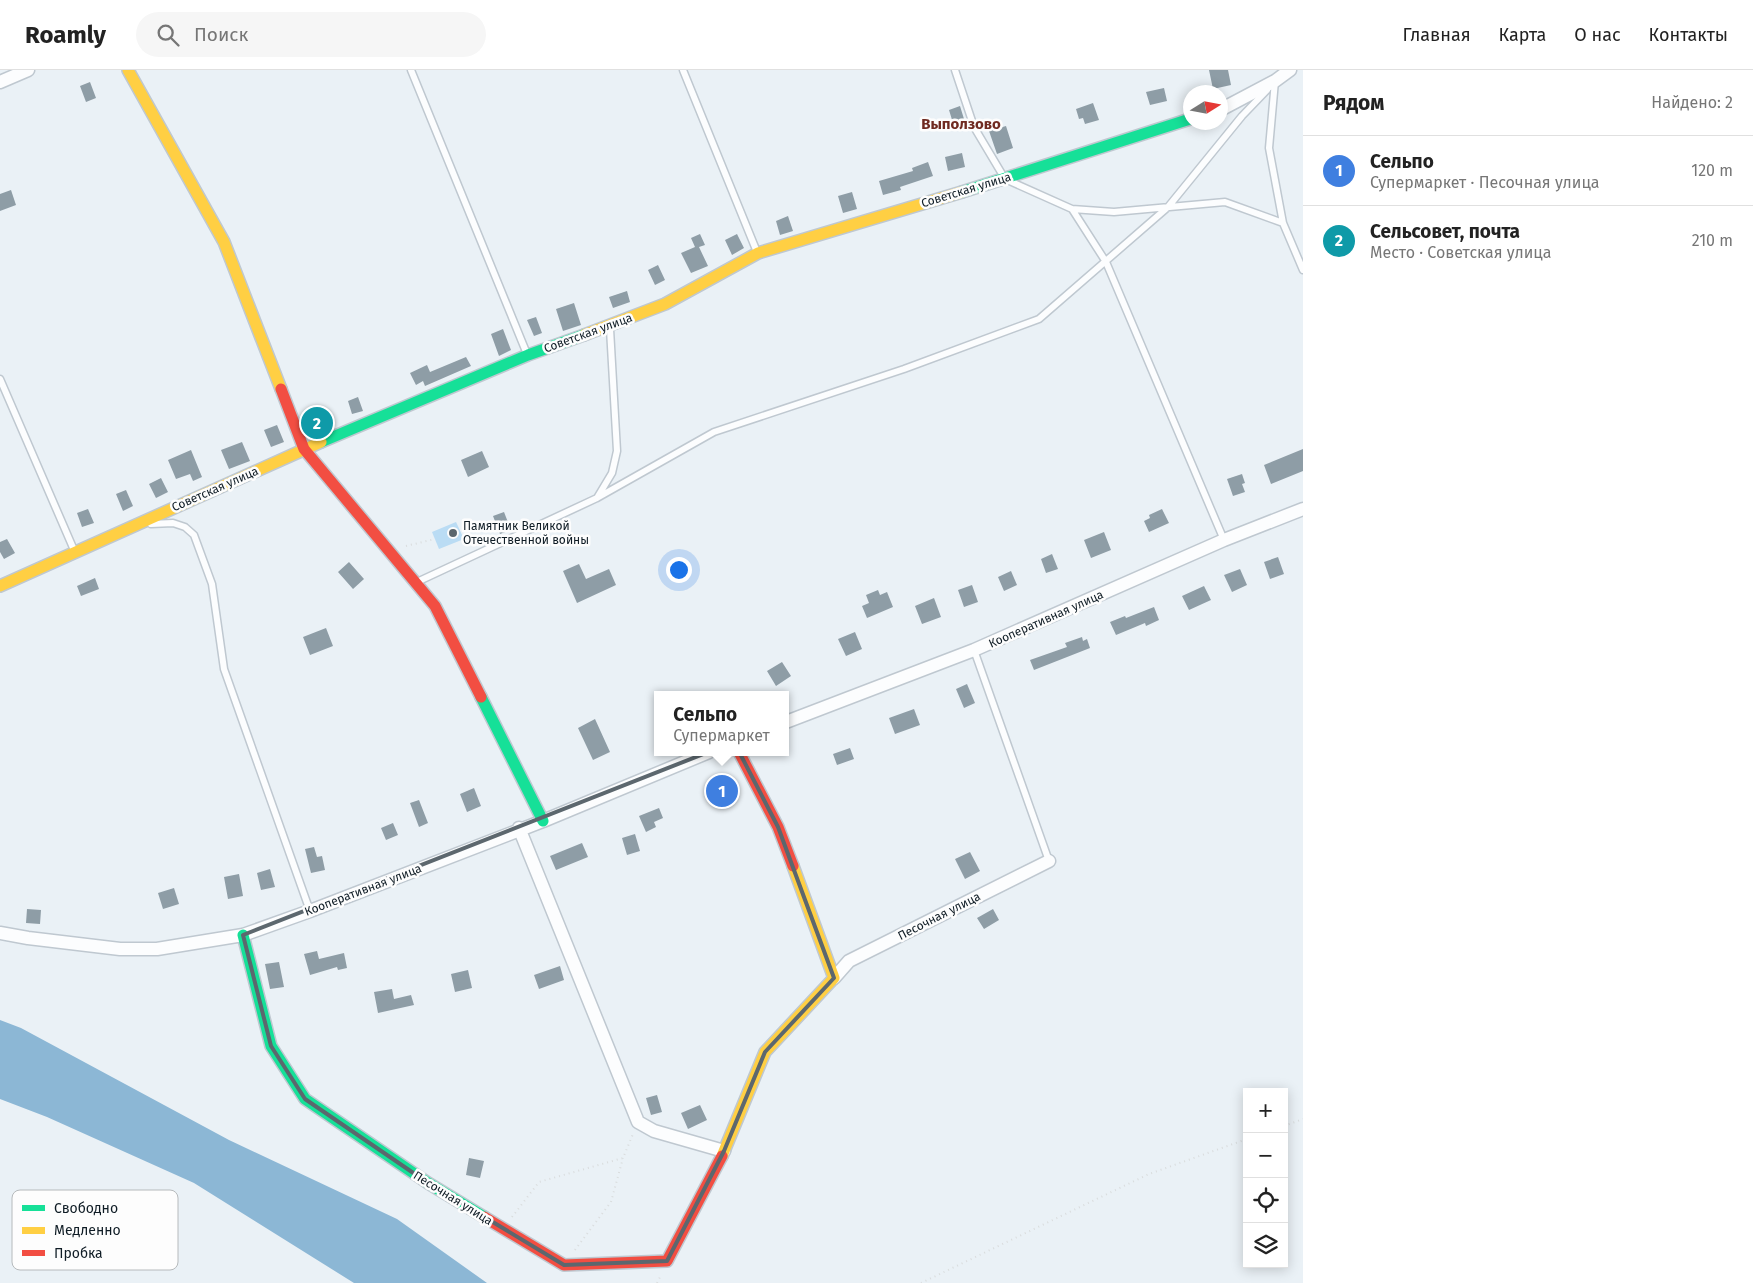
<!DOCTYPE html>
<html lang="ru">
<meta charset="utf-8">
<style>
:root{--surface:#fff;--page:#f6f6f6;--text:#222;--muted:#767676;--line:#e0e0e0;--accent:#5c676e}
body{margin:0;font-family:"Fira Sans",sans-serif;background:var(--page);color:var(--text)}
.controls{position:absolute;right:15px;bottom:15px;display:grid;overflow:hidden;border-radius:0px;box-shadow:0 2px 12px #0003}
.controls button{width:45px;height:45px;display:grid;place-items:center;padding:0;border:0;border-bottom:1px solid var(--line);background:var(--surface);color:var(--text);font:25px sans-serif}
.compass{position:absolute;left:1183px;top:15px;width:45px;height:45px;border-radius:50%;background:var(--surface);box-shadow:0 2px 12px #0003;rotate:79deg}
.you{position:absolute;left:678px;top:499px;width:18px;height:18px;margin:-12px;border:4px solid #fff;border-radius:50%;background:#1a73e8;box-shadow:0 0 0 8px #1a73e833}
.badge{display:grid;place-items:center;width:32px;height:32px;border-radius:50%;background:var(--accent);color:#fff;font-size:16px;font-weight:700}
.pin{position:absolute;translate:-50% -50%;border:2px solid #fff;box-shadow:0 1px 5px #0006}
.popup{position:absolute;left:654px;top:621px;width:135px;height:65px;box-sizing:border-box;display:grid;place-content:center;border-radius:0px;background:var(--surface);filter:drop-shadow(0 1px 4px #0005);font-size:16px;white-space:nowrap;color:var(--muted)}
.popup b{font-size:19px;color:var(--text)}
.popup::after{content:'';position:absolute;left:50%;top:100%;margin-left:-10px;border:10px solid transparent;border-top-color:var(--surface)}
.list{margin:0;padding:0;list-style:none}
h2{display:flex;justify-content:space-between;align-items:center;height:65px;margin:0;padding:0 20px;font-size:21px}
h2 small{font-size:16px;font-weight:400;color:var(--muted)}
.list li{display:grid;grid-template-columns:32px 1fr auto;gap:15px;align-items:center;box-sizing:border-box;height:70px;padding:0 20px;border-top:1px solid var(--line)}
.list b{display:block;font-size:19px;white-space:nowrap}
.list p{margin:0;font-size:16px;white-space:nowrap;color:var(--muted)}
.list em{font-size:16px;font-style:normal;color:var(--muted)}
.icon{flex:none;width:28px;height:28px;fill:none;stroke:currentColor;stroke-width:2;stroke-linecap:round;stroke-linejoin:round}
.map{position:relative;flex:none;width:1303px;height:1213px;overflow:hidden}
header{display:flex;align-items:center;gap:30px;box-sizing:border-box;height:70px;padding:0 25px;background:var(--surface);border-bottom:1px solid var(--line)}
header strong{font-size:24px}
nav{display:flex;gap:28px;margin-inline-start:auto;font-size:18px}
.search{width:350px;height:45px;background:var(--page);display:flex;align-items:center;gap:12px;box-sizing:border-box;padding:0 18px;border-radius:28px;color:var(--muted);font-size:19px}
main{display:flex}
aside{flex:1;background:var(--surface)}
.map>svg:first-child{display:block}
.green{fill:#badcf4}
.water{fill:#8cb7d5}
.building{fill:#8e9da6}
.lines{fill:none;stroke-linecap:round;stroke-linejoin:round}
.lane-casing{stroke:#bfc8d0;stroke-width:9}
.street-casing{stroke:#bfc8d0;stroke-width:15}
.fast-casing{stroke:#bfc8d0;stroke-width:14}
.slow-casing{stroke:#bfc8d0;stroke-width:14}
.jam-casing{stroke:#bfc8d0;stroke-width:14}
.path{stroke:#d9dcdd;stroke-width:2;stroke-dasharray:1 4;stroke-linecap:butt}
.lane{stroke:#fcfdfe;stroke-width:6}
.street{stroke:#fcfdfe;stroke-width:12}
.fast{stroke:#16e098;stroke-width:11}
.slow{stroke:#ffcf43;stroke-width:11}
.jam{stroke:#f24e42;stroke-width:11}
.marked{fill:none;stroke:#5c676e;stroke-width:4;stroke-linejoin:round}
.poi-dot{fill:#5c676e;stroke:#fdfdfd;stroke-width:2}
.labels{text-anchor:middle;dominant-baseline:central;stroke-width:5;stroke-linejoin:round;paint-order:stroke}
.street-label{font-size:12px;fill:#0f1c25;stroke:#fdfdfd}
.poi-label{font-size:12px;fill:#0f1c25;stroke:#fdfdfd;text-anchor:start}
.quarter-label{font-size:15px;font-weight:bold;fill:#6f2a21;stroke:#fdfdfd}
.key{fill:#fdfdfd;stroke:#b6babc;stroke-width:1}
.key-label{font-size:14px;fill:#0f1c25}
</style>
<header>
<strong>Roamly</strong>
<div class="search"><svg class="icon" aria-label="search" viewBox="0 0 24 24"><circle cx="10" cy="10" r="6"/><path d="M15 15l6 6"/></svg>Поиск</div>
<nav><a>Главная</a><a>Карта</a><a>О нас</a><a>Контакты</a></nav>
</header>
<main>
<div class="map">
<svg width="1303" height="1213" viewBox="0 0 1303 1213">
<rect width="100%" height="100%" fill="#eaf1f6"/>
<path class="green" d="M 456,452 L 464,469 L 439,479 L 432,462 Z"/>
<path class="water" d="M 0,950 L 21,958 L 229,1070 L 397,1149 L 487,1213 L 354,1213 L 194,1113 L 47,1047 L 0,1029 Z"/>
<path class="building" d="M 1209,0 L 1228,0 L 1231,15 L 1213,19 Z
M 90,12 L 96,28 L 86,32 L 80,16 Z
M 1164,18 L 1167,31 L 1150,35 L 1146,22 Z
M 1093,33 L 1099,50 L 1085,54 L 1083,48 L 1079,49 L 1076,39 Z
M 960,36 L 964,49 L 953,53 L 949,40 Z
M 1006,56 L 1013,78 L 997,84 L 989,61 Z
M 962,83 L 965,97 L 948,101 L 945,87 Z
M 928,92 L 933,106 L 900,117 L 901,120 L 883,125 L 879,111 L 913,101 L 912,98 Z
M 11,120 L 16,135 L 0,141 L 0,124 Z
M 852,122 L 857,139 L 843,143 L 838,126 Z
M 788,146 L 793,161 L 780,165 L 776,151 Z
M 700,164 L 705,175 L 699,177 L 708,196 L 691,203 L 681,183 L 695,177 L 691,168 Z
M 737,164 L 744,178 L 732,185 L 725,170 Z
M 658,195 L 665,210 L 655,215 L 648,200 Z
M 627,221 L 630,232 L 613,238 L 609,227 Z
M 574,233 L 581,255 L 563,261 L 556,239 Z
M 536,247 L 542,263 L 534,266 L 527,250 Z
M 503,259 L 511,280 L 499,286 L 491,264 Z
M 466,287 L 471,296 L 425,316 L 423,311 L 416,315 L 410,303 L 427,295 L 430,302 Z
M 358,327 L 363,341 L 352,344 L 348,331 Z
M 324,343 L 329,355 L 309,363 L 304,350 Z
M 277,355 L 284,372 L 271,377 L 264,360 Z
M 242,372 L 250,391 L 229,399 L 221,380 Z
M 1303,379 L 1303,401 L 1271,414 L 1264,395 Z
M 191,380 L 202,407 L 193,411 L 190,404 L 176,409 L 168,390 Z
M 482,381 L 489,397 L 468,407 L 461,390 Z
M 1242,404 L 1245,413 L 1242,414 L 1245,422 L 1233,426 L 1227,409 Z
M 161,408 L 168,422 L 156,428 L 149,414 Z
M 126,420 L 133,436 L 123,441 L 116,424 Z
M 88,439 L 94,453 L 82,457 L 77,443 Z
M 1162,439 L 1169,453 L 1149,462 L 1144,451 L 1150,448 L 1149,445 Z
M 504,442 L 511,460 L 500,464 L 493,446 Z
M 1104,462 L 1111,480 L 1091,488 L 1084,470 Z
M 7,469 L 15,483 L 4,489 L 0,482 L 0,472 Z
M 1052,484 L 1058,499 L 1046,503 L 1041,489 Z
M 1278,487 L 1284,504 L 1270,509 L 1264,492 Z
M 349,492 L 364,509 L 353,519 L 338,502 Z
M 579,494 L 586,509 L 609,499 L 616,515 L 577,533 L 563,501 Z
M 1240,499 L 1247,515 L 1232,522 L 1224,505 Z
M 1011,501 L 1017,515 L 1004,521 L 998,507 Z
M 95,508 L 99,519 L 81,526 L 77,516 Z
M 972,515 L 978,532 L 964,537 L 958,520 Z
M 1204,516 L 1211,530 L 1189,540 L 1182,526 Z
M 878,520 L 880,525 L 887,522 L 893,537 L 867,548 L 862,536 L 869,533 L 866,525 Z
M 934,528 L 941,547 L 922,554 L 915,536 Z
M 1154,537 L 1159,550 L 1146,556 L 1145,553 L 1116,565 L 1110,552 L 1125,546 L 1126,548 Z
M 326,558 L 333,576 L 310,585 L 303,567 Z
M 855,562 L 862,579 L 846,586 L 838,569 Z
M 1082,567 L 1083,571 L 1087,569 L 1090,578 L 1034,600 L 1030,590 L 1067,577 L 1065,573 Z
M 782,592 L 791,606 L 776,616 L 767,601 Z
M 967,614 L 975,633 L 964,638 L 956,619 Z
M 914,639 L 920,655 L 895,664 L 889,648 Z
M 595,649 L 610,682 L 593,690 L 578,658 Z
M 850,678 L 854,689 L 837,695 L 833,684 Z
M 730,713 L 733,723 L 714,730 L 710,720 Z
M 474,718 L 481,736 L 467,742 L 460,724 Z
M 419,730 L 428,753 L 419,757 L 410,733 Z
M 659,738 L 663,748 L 654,752 L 656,757 L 646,762 L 639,746 Z
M 393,753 L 398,765 L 386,770 L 381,758 Z
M 635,764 L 640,781 L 627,785 L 622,768 Z
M 582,773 L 588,787 L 556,800 L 550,786 Z
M 314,777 L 317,787 L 322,786 L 325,800 L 311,803 L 305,779 Z
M 970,782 L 980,801 L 965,809 L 955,789 Z
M 270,799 L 275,817 L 261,820 L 257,803 Z
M 239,804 L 243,826 L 228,829 L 224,807 Z
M 174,818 L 179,834 L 163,839 L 158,823 Z
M 27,839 L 41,840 L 40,854 L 26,853 Z
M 993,839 L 999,850 L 984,859 L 977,848 Z
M 317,881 L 319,889 L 344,883 L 347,898 L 338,900 L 337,897 L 310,905 L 304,884 Z
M 279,892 L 284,917 L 270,919 L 265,894 Z
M 560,896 L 564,910 L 539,919 L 534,905 Z
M 468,900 L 472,918 L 455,922 L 451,904 Z
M 392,919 L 394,929 L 411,925 L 414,935 L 378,943 L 374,922 Z
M 657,1025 L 662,1042 L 651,1045 L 646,1028 Z
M 700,1035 L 707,1050 L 688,1059 L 681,1043 Z
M 469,1088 L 484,1091 L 480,1108 L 466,1105 Z"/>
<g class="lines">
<g class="lane-casing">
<path id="lane" d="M 411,0 L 527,284
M 683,0 L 757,182
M 955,0 L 974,57 L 1005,109 L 1072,139 L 1106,192 L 1224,470
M 1275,11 L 1269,78 L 1283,153
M 1072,139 L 1114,142 L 1225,132 L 1283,153 L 1303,200
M 0,309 L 74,480
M 597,428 L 714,362 L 904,299 L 1039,249 L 1168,137 L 1242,46 L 1267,20
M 151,454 L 173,453 L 185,457 L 194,465 L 212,514 L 224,599 L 310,841
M 417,512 L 597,428 L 612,403 L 617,381 L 610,259
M 974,580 L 1049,791"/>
</g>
<g class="street-casing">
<path id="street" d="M 0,12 L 28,0
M 1220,40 L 1275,11 L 1290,0
M 786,652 L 974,580 L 1224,470 L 1303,439
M 519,758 L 638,1052 L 654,1061 L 724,1081
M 0,863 L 28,868 L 120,879 L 157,879 L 243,865 L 310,841 L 543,751 L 709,682
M 834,908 L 849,891 L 1049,791"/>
</g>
<g class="fast-casing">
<path id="fast" d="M 962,122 L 1190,49
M 321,372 L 528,285 L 584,265
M 481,627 L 543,751
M 243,865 L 271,976 L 305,1029 L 428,1113 L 484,1147"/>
</g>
<g class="slow-casing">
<path id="slow" d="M 128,0 L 224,172 L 281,319
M 584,265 L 665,234 L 758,183 L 962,122
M 0,516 L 321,372
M 722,1086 L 765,982 L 834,908 L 793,796"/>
</g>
<g class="jam-casing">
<path id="jam" d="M 281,319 L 304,379 L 435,536 L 481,627
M 739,682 L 778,757 L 793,796
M 484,1147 L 564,1195 L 667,1191 L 722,1086"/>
</g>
<path class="path" d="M 406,476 L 435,469
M 1284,1056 L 1303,1049
M 512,1147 L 539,1112 L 623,1088 L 633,1064
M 575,1180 L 611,1132 L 623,1088
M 657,1213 L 660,1207
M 921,1213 L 1149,1104 L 1247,1069"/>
<use href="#lane" class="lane"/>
<use href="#street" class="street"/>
<use href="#fast" class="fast"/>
<use href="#slow" class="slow"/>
<use href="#jam" class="jam"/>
</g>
<path class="marked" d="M 734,672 L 778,757 L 834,908 L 765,982 L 724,1081 L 667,1191 L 564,1195 L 428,1113 L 305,1029 L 271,976 L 243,865 Z"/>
<circle class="poi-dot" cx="453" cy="463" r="5"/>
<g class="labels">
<g class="street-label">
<text transform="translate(966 120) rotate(-17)">Советская улица</text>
<text transform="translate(588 263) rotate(-20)">Советская улица</text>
<text transform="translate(215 419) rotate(-24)">Советская улица</text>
<text transform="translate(1046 549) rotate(-24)">Кооперативная улица</text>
<text transform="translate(363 820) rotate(-21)">Кооперативная улица</text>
<text transform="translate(939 846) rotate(-27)">Песочная улица</text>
<text transform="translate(453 1128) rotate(32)">Песочная улица</text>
</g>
<g class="poi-label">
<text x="463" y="456">Памятник Великой<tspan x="463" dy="14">Отечественной войны</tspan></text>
</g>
<g class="quarter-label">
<text x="961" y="54">Выползово</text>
</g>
</g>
<rect x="12" y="1120" width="166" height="80" rx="8" class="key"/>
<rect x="22" y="1135" width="23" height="6" fill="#16e098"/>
<rect x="22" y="1157" width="23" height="7" fill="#ffcf43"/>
<rect x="22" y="1180" width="23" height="6" fill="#f24e42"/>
<g class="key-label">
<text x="54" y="1143">Свободно</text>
<text x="54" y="1165">Медленно</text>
<text x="54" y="1188">Пробка</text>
</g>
</svg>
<div class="controls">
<button>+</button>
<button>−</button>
<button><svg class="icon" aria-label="locate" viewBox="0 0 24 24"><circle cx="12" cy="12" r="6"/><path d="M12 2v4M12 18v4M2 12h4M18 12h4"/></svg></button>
<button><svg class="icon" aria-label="layers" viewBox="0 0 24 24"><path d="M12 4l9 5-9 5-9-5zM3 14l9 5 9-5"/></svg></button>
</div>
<svg class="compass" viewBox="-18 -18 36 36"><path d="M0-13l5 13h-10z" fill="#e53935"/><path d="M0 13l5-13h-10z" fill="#767676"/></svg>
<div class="you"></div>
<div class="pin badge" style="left:722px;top:721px;background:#3f7fe0">1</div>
<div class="popup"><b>Сельпо</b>Супермаркет</div>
<div class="pin badge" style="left:317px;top:353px;background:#0f9aa8">2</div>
</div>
<aside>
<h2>Рядом<small>Найдено: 2</small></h2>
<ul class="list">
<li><span class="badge" style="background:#3f7fe0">1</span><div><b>Сельпо</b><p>Супермаркет · Песочная улица</p></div><em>120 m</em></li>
<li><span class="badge" style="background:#0f9aa8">2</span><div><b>Сельсовет, почта</b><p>Место · Советская улица</p></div><em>210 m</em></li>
</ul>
</aside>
</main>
